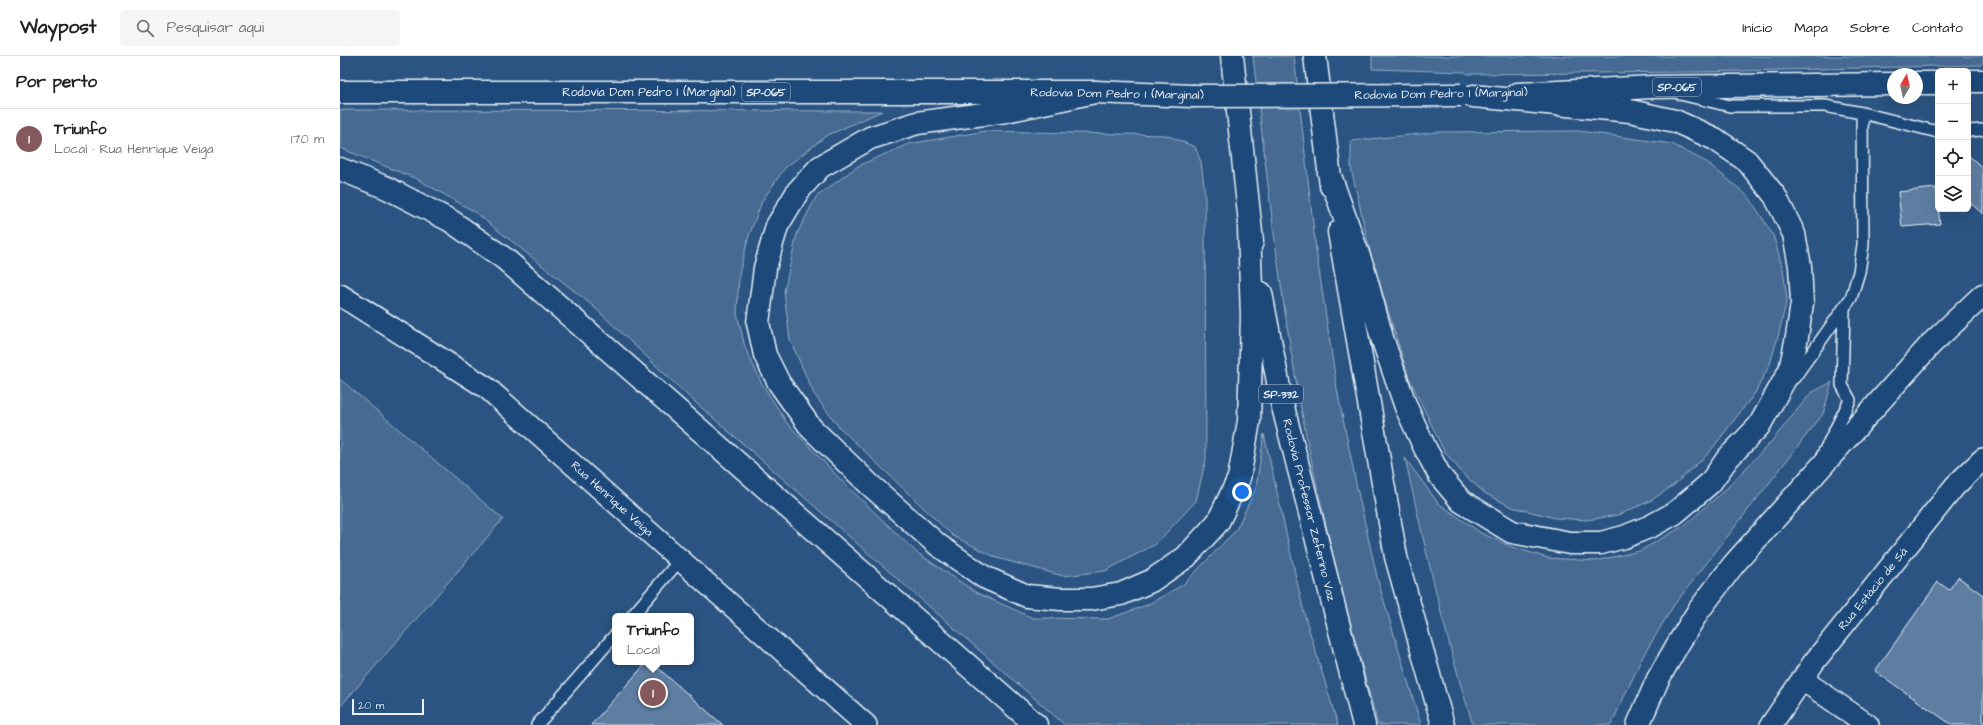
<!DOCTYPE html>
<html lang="pt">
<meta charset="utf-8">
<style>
:root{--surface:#fff;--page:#f6f6f6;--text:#222;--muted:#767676;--line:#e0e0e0;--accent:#85585c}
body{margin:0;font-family:"Architects Daughter",sans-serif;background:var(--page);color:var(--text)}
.controls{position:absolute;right:12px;top:12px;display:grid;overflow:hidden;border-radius:6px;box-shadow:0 4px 16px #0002}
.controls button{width:36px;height:36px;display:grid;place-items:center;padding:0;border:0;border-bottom:1px solid var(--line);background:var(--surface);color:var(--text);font:20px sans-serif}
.compass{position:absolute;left:1547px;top:12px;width:36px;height:36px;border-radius:50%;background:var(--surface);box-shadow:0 4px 16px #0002;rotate:8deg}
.scale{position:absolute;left:12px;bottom:10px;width:72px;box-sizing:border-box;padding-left:4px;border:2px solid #e8f1f8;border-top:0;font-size:11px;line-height:14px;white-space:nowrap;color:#e8f1f8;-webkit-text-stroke:3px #1f4a7a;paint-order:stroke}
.you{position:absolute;left:902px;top:436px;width:14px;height:14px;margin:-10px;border:3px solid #fff;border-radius:50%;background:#1a73e8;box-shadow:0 0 0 6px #1a73e833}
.badge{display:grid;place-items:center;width:26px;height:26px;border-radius:50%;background:var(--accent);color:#fff;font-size:13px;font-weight:700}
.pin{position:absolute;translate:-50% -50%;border:2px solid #fff;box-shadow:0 1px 4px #0006}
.popup{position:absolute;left:272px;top:557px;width:82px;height:52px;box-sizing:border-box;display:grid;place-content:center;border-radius:6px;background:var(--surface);filter:drop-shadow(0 1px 3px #0005);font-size:13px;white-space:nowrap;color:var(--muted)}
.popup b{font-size:15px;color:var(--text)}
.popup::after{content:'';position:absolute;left:50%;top:100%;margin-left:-8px;border:8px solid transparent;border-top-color:var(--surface)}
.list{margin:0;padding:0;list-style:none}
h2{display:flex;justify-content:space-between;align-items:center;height:52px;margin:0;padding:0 16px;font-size:17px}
h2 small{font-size:13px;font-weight:400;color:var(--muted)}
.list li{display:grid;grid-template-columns:26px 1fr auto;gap:12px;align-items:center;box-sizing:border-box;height:60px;padding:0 16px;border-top:1px solid var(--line)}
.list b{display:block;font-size:15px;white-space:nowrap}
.list p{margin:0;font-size:13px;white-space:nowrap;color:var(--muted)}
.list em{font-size:13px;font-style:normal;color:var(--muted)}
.icon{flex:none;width:22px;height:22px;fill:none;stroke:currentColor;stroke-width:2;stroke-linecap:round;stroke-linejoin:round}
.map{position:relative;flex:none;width:1643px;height:669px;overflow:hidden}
header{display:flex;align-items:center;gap:24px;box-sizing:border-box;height:56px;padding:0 20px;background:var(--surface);border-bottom:1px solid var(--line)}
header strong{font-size:19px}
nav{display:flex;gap:22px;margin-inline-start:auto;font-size:14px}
.search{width:280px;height:36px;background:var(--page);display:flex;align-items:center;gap:10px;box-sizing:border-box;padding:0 14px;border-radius:6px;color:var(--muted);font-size:15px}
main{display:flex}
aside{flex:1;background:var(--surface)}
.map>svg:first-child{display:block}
.green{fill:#476b93;stroke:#98aec6}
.building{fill:#5d7da1;stroke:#e8f1f8}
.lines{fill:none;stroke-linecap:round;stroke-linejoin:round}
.service-casing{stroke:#e8f1f8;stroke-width:14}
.minor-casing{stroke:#e8f1f8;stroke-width:24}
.trunk-casing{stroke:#e8f1f8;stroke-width:25}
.motorway-casing{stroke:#e8f1f8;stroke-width:25}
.service{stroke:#1f4a7a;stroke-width:11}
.minor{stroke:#1f4a7a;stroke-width:21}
.trunk{stroke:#1f4a7a;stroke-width:22}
.motorway{stroke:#1f4a7a;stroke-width:22}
.trunk-bridge-casing{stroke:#e8f1f8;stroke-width:25;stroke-linecap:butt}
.trunk-bridge{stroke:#1f4a7a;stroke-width:22}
.labels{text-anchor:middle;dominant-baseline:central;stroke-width:3;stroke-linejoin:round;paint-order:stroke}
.shield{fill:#1f4a7a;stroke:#acbfd2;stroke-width:1}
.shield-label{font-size:11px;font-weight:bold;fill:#e8f1f8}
.street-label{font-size:12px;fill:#e8f1f8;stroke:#1f4a7a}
</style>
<header>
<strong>Waypost</strong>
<div class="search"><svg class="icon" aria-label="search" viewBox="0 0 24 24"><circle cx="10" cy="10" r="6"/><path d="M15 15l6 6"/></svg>Pesquisar aqui</div>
<nav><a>Início</a><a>Mapa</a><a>Sobre</a><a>Contato</a></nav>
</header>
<main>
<aside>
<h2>Por perto<small></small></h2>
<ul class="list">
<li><span class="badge">1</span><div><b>Triunfo</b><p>Local · Rua Henrique Veiga</p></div><em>170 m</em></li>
</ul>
</aside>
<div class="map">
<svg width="1643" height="669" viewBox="0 0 1643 669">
<rect width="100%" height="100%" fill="#2b5482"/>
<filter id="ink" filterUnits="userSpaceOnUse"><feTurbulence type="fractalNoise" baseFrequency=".025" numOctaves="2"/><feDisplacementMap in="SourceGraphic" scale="8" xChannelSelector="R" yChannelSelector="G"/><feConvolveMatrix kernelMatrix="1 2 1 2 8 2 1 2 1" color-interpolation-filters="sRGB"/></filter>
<g filter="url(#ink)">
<path class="green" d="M 913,0 L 954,0 L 976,194 L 997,333 L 1017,432 L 1038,525 L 1081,669 L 1038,669 C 1008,559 978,449 958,336 C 938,225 926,112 913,0 Z
M 1032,0 L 1643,0 L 1643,7 L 1641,9 L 1359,16 L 1128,18 L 1125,16 L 1032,13 Z
M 0,54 L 542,55 L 486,80 L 445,112 L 422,145 L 409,180 L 399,218 L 397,257 L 405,291 L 421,326 L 447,367 L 505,428 L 576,496 L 637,537 L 693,562 L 768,563 L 807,549 L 844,528 L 896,474 L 916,432 L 924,378 L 964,557 L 998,669 L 725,669 L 347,339 L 253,250 L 135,156 L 77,123 L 0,92 Z
M 646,75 L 826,79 L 855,91 L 861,106 L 865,138 L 866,403 L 856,445 L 816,488 L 765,515 L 723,520 L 657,502 L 613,480 L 499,371 L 474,338 L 450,284 L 444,236 L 457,178 L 476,141 L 518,110 L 568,88 Z
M 1239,75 L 1332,88 L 1368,107 L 1409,141 L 1433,179 L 1443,213 L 1447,243 L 1439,277 L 1430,308 L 1415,337 L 1368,398 L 1334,429 L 1310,445 L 1278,459 L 1247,464 L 1215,462 L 1172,451 L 1146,438 L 1125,420 L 1104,395 L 1069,322 L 1031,200 L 1011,112 L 1011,85 L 1098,76 Z
M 0,323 L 163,463 L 0,651 Z
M 1492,326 L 1483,358 L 1334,549 L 1303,600 L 1271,669 L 1133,669 C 1105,581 1085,492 1065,402 L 1098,447 L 1141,477 L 1172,491 L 1208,502 L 1255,505 L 1300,495 L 1345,469 L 1386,433 L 1431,386 L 1471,337 Z"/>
<path class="building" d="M 1628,99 L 1643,112 L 1643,158 L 1628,145 Z
M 1596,132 L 1600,168 L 1562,171 L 1558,136 Z
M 1618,521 L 1643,539 L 1643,669 L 1612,669 L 1535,615 L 1598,526 L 1609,534 Z
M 307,606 L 311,606 L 383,669 L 251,669 Z"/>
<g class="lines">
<g class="service-casing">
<path id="service" d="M 1340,38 L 1390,50 L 1485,50 L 1522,57 L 1598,76
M 1628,75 L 1643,74
M 1454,322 L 1511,242 L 1519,216 L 1523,189 L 1522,57
M 1483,398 L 1510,344 L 1502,329 L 1504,254
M 292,560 L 340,504
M 197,669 L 275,579"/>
</g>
<g class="minor-casing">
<path id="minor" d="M 0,239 L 147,332 L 526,669
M 1463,624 L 1528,669
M 1431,669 L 1474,606 L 1615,430 L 1643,403"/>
</g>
<g class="trunk-casing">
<path id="trunk" d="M 1628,25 L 1643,25
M 1577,27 L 1598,27
M 0,36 L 755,36 L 852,40
M 1178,38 L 1312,31 L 1553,28"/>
</g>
<g class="motorway-casing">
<path id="motorway" d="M 892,0 L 912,186
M 975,0 L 991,130
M 755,36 L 666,55 L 577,67 L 530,82 L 480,111 L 458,135 L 437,170 L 425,212 L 418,267 L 425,299 L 439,327 L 471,372 L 529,428 L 598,489 L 644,521 L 687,540 L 721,543 L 751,543 L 781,538 L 811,525 L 846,501 L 878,466 L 899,422 L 909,365 L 912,261 L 909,172
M 0,113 L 47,132 L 111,165 L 165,203 L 696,669
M 989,117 L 1023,212 L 1042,282 L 1066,351 L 1085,392 L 1100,420 L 1121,445 L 1172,476 L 1230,487 L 1261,487 L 1284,481 L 1311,470 L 1335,457 L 1370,427 L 1388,402 L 1419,370 L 1450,314 L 1457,281 L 1462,247 L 1460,210 L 1454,178 L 1435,140 L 1407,105 L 1375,83 L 1335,65 L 1290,55 L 1133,40
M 999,176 L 1056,501 L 1103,669
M 921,237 L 942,347 L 1024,669
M 1298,669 L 1318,623 L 1338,588 L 1359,554 L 1394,508 L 1591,288 L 1643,239"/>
</g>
<use href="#service" class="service"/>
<use href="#minor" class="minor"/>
<use href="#trunk" class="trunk"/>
<use href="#motorway" class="motorway"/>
<g class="trunk-bridge-casing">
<path id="trunk-bridge" d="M 852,40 L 1121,39"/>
</g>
<use href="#trunk-bridge" class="trunk-bridge"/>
</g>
</g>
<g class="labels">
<g class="shield">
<rect x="1313" y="22" width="48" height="18" rx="3"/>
<rect x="402" y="27" width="48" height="18" rx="3"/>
<rect x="919" y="329" width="44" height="18" rx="3"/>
</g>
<g class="shield-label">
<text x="1337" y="31">SP-065</text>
<text x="426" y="36">SP-065</text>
<text x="941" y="338">SP-332</text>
</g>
<g class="street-label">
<text x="309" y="36">Rodovia Dom Pedro I (Marginal)</text>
<text transform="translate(777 38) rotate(1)">Rodovia Dom Pedro I (Marginal)</text>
<text transform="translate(1101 38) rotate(-1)">Rodovia Dom Pedro I (Marginal)</text>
<text transform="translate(272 443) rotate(42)">Rua Henrique Veiga</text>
<text transform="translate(969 454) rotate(76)">Rodovia Professor Zeferino Vaz</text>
<text transform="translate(1533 533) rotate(-51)">Rua Estácio de Sá</text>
</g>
</g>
</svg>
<div class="controls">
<button>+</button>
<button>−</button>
<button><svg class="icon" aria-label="locate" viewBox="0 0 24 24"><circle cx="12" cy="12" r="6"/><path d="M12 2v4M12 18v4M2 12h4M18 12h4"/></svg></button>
<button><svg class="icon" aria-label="layers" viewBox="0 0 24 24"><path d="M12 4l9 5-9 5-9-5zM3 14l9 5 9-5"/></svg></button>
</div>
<svg class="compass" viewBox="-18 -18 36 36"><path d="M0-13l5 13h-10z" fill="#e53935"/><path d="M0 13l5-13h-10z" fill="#767676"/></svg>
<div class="scale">20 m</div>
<div class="you"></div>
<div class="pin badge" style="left:313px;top:637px">1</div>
<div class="popup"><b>Triunfo</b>Local</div>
</div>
</main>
